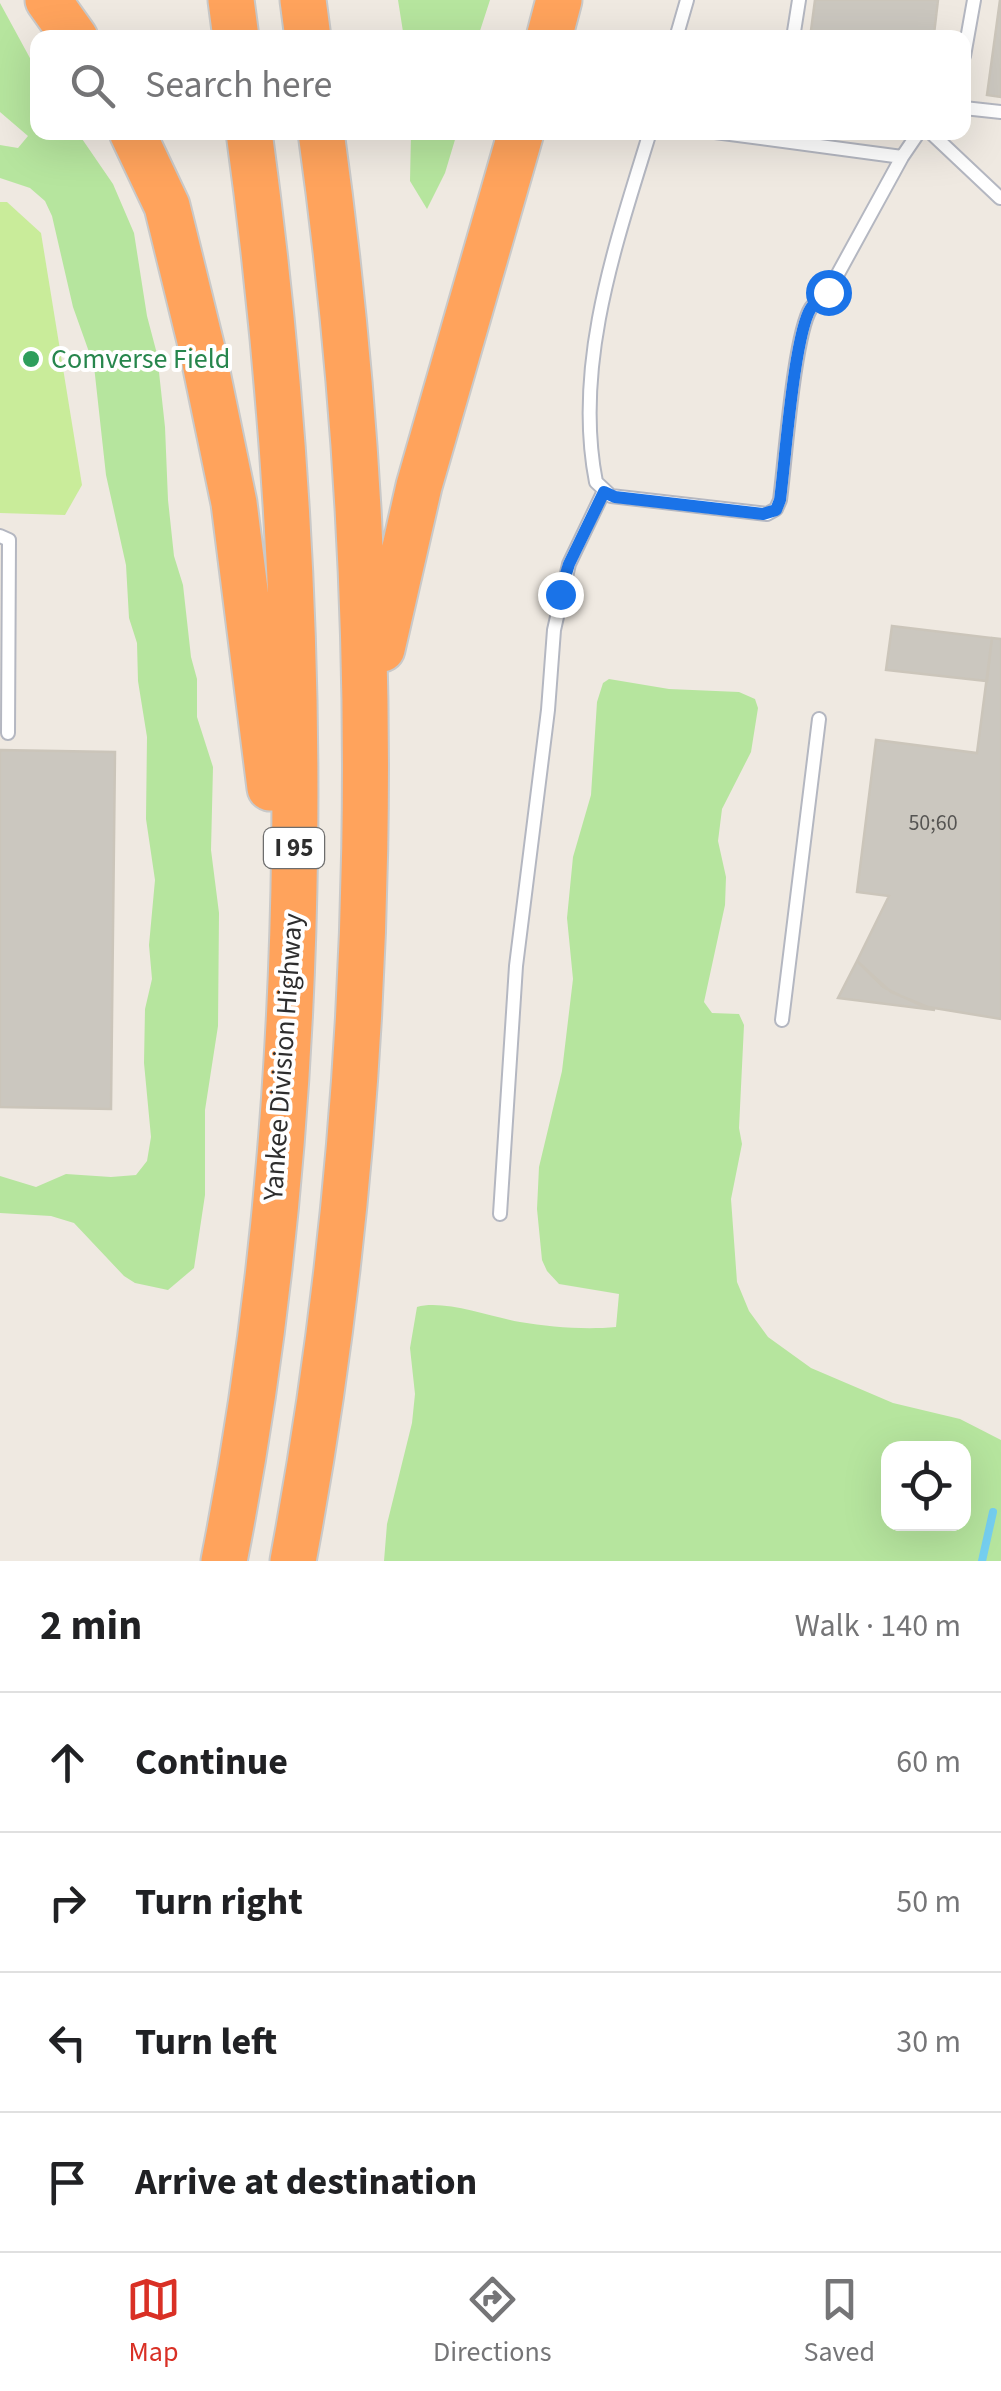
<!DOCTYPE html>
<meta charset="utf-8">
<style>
:root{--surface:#fff;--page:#f2f2f2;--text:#202124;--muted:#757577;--line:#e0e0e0;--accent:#d93025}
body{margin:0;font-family:"Source Sans 3",sans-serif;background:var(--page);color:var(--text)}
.controls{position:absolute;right:30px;bottom:30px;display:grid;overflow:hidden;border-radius:20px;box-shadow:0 10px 40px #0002}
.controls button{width:90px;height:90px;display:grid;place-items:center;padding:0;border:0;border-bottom:2px solid var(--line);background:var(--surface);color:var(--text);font:50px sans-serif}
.stop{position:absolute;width:30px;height:30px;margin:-22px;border:8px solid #1a73e8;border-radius:50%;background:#fff}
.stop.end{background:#1a73e8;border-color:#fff;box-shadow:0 2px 10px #0008}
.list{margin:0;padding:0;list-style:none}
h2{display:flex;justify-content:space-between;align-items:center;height:130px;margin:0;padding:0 40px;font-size:42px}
h2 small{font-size:32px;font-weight:400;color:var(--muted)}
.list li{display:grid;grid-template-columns:65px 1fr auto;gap:30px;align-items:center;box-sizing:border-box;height:140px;padding:0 40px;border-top:2px solid var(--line)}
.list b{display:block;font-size:38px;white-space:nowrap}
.list em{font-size:32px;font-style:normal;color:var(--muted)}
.icon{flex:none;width:55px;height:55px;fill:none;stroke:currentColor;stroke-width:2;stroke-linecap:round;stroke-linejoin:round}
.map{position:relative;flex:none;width:1001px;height:1561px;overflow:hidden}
.search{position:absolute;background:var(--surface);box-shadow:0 10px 40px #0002;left:30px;right:30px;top:30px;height:110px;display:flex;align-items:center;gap:25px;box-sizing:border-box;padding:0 35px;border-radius:20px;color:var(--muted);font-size:38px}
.sheet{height:690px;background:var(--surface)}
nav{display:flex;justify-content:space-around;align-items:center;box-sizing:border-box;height:140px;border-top:2px solid var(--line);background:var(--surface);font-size:28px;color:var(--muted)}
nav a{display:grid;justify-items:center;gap:5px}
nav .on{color:var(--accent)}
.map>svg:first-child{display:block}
.green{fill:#b6e59e;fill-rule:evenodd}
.pitch{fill:#c9ec9a}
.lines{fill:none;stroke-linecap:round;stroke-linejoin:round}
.stream{stroke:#75cff0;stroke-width:8}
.building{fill:#cbc7bf;stroke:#cbc5ba;stroke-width:2.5}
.lane-casing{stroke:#b4b7c1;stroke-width:16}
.highway-casing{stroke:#c9c9c9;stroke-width:49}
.lane{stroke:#fff;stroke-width:12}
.highway{stroke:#ffa35c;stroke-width:45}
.route{stroke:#1a73e8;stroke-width:12}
.leisure-dot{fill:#2e9e5b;stroke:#fff;stroke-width:4}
.labels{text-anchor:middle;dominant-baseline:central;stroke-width:8;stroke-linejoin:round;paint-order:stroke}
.number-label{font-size:22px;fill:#555452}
.shield{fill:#fff;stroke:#6d6d6d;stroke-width:2.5}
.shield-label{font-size:25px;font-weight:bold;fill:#2e2e2e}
.leisure-label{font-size:28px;fill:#27864d;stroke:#fff;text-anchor:start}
.street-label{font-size:28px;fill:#2e2e2e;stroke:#fff}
</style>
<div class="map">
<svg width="1001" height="1561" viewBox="0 0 1001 1561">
<rect width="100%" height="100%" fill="#efe9e1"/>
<path class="green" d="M 398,0 L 490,0 L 478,37 L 404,38 Z
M 0,3 L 37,71 L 38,132 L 78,133 L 113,184 L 134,233 L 147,316 L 157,354 L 165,427 L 168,500 L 174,556 L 183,585 L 191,657 L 197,679 L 197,717 L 213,767 L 211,850 L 219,913 L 218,1026 L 205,1110 L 205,1195 L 194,1268 L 168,1290 L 135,1283 L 124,1276 L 74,1223 L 51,1216 L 0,1213 L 0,1176 L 36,1187 L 66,1174 L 111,1177 L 136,1175 L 147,1161 L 151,1137 L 144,1063 L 145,1009 L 152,979 L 149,945 L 155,880 L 146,819 L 147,737 L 138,681 L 137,643 L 129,618 L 126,565 L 106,475 L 94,366 L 73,307 L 52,216 L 45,201 L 30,188 L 0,178 L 0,145 L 18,148 L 28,136 L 0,112 Z
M 411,133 L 457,133 L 445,173 L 427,209 L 410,181 Z
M 609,679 L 669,689 L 739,692 L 755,699 L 758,708 L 751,752 L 722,809 L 718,841 L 726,877 L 725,905 L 704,1002 L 712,1013 L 739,1014 L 744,1025 L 739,1128 L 742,1144 L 731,1199 L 737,1282 L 749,1311 L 768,1337 L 811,1368 L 893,1403 L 960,1419 L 1001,1440 L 1001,1561 L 384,1561 L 387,1524 L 412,1423 L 415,1394 L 410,1348 L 417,1307 C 443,1299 492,1317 520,1322 C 550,1327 585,1330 616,1327 L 619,1294 L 559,1284 L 547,1271 L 542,1260 L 537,1209 L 539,1167 L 562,1071 L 573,979 L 567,918 L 573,857 L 591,795 L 597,702 L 603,683 ZM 888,1448 L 964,1448 L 964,1524 L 888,1524 Z"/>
<path class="pitch" d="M 0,202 L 7,202 L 41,233 L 82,485 L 65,515 L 0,513 Z"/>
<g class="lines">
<path class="stream" d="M 982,1561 L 993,1512"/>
</g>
<path class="building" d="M 815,0 L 938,0 L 934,34 L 922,32 L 921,38 L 810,38 Z
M 1000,0 L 1001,0 L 1001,97 L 987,95 Z
M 892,626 L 992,638 L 987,681 L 886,670 Z
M 992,638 L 1001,639 L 1001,1019 L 922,1006 L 883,987 L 857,961 L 889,896 L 857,892 L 876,740 L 977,753 Z
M 0,750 L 115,752 L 111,1109 L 0,1107 Z
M 857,961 L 891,992 L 935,1010 L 838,998 Z"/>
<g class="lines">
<g class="lane-casing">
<path id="lane" d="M 676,38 L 687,0
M 793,38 L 799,0
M 964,56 L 974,0
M 964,108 L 1001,112
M 650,132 C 616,243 573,365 596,482 L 611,496 L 767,514 L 776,509 L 780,500 C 785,463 794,334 811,308 C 815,302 823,297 828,292 L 902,157 L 919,132
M 715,132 L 902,157
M 930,132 L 1000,198
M 0,536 L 9,540 L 8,733
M 782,1020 L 819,719
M 500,1214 L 516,966 L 548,710 L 554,630 L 569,564 L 603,493"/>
</g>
<g class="highway-casing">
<path id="highway" d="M 48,0 L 75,38
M 231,0 L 236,38
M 303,0 L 308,38
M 549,38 L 559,0
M 132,132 L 167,206 L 203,353 L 234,503 L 270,788
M 382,649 L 419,486 L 521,132
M 224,1561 C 315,1098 313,599 249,132
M 293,1561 C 381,1091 387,606 321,132"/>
</g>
<use href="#lane" class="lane"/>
<use href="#highway" class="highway"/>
</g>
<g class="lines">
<path class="route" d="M 560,594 L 569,564 L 604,492 L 615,497 L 763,514 L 776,510 L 780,500 C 785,463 794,334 811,308 C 815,302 822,297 828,292"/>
</g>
<circle class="leisure-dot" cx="31" cy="359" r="10"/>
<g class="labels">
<g class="number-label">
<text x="933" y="823">50;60</text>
</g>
<rect class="shield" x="264" y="828" width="60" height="40" rx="8"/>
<g class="shield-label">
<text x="294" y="848">I 95</text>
</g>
<g class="leisure-label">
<text x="51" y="359">Comverse Field</text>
</g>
<g class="street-label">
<text transform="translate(283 1057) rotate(-86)">Yankee Division Highway</text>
</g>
</g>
</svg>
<div class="controls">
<button><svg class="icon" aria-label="locate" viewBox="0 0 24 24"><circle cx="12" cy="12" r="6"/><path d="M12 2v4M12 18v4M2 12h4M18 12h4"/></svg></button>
</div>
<div class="stop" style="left:828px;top:292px"></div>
<div class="stop end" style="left:560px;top:594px"></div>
<div class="search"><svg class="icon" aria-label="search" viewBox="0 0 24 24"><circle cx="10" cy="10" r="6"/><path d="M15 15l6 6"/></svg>Search here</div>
</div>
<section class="sheet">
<h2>2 min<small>Walk · 140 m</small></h2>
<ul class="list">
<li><svg class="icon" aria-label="ahead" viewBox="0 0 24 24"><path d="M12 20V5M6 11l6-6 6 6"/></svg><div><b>Continue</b></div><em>60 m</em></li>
<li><svg class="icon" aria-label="right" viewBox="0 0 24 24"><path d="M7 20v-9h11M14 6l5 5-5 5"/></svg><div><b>Turn right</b></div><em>50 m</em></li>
<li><svg class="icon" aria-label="left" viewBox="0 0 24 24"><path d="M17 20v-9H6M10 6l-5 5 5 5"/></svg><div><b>Turn left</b></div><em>30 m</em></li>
<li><svg class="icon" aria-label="arrive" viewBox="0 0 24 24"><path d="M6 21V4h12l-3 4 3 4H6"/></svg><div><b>Arrive at destination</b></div></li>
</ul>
</section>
<nav>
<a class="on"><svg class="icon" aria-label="map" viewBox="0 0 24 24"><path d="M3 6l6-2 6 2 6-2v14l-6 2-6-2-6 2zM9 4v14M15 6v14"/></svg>Map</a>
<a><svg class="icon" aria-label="directions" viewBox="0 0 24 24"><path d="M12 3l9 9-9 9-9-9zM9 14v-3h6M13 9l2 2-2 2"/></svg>Directions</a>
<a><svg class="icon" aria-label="saved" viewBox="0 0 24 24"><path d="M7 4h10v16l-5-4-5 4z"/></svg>Saved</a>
</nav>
